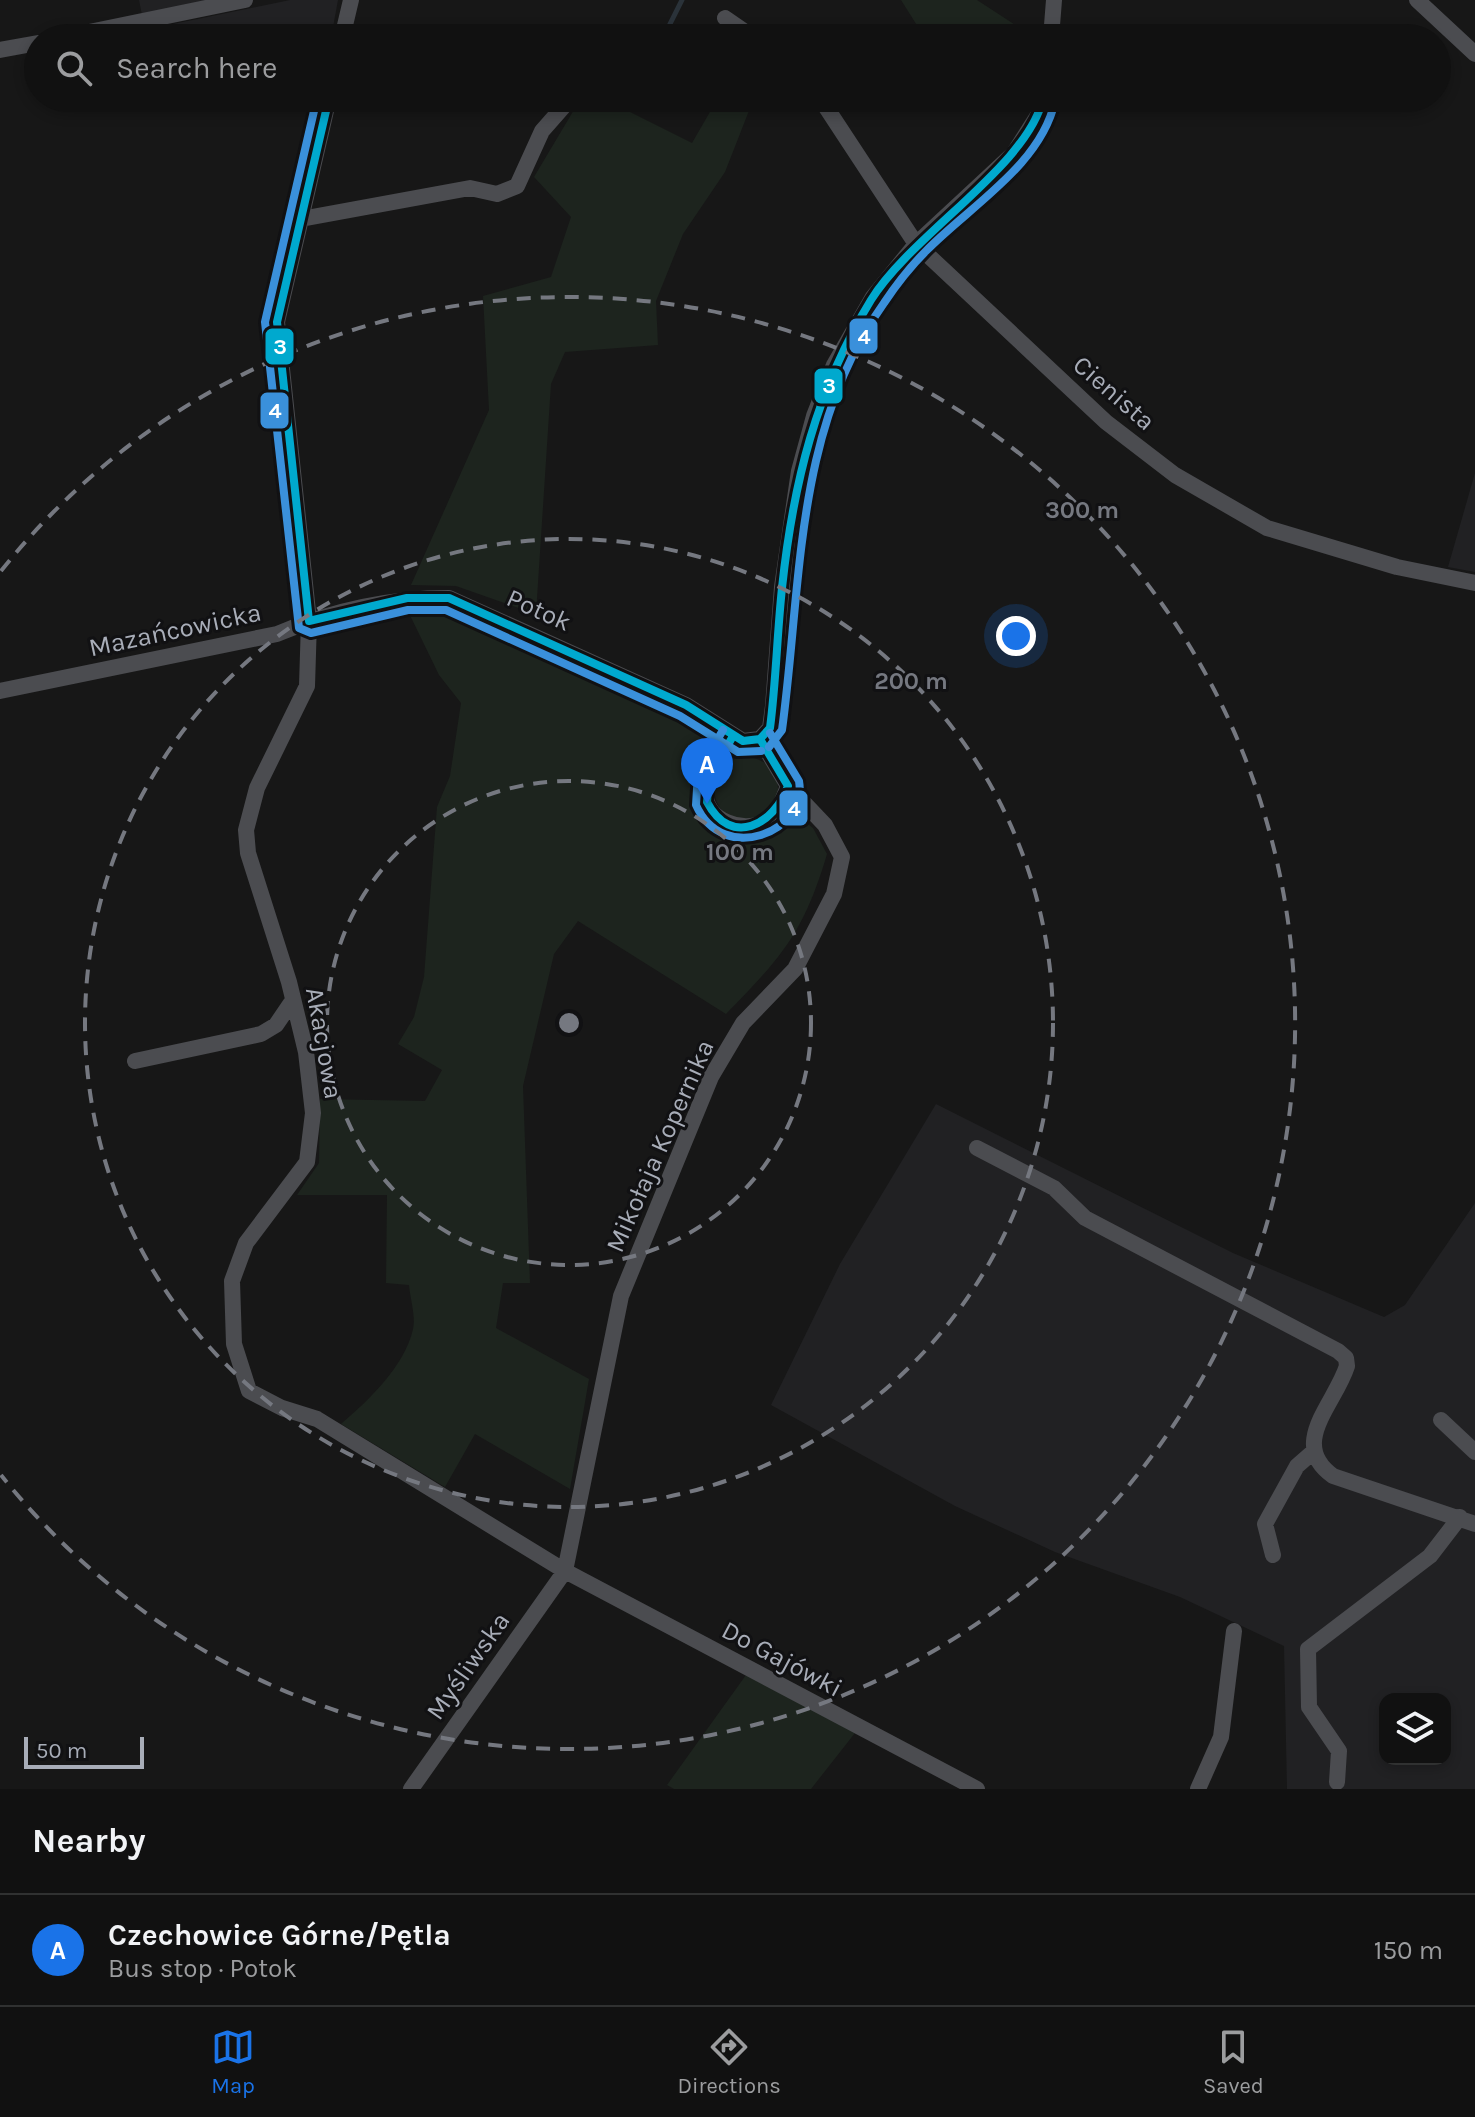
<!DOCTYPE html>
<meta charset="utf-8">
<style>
:root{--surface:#111;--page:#1a1a1a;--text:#f1f3f6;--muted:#9c9d9f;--line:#303131;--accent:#1a73e8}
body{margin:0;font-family:Karla,sans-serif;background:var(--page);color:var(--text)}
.controls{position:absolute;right:24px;bottom:24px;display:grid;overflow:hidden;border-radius:16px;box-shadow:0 4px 12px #0003}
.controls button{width:72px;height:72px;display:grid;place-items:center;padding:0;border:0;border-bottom:2px solid var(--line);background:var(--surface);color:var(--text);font:40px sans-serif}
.scale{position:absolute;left:24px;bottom:20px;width:120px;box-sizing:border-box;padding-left:8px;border:4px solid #a8adb8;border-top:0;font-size:22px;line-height:28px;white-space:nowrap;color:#a8adb8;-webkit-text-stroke:6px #111113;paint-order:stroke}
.you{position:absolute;left:1016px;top:636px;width:28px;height:28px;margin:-20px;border:6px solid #fff;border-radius:50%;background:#1a73e8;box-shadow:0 0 0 12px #1a73e833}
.badge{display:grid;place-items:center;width:52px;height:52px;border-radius:50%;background:var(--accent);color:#fff;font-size:26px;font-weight:700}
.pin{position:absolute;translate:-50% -66px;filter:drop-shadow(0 2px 4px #0008)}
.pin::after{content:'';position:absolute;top:42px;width:28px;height:24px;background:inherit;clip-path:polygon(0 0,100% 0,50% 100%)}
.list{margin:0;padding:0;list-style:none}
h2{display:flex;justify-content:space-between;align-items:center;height:104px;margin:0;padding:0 32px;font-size:34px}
h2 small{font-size:26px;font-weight:400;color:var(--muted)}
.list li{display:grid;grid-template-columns:52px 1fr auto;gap:24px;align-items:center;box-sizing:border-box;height:112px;padding:0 32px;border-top:2px solid var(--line)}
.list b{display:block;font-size:30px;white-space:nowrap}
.list p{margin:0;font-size:26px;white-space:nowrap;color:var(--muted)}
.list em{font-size:26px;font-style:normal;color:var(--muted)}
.icon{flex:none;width:44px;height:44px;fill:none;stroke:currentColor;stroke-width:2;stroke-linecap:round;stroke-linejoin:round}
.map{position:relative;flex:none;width:1475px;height:1789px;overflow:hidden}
.search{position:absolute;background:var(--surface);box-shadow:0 4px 12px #0003;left:24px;right:24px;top:24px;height:88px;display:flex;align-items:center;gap:20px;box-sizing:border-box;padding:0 28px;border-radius:44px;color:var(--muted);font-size:30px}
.sheet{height:216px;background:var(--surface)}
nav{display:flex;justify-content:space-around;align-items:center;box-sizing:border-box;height:112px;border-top:2px solid var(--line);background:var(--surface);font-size:22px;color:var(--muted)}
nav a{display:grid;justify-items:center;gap:4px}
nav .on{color:var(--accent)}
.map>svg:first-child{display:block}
.built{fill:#212123;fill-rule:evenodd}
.green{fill:#1d241e}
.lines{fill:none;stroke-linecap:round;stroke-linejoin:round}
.stream{stroke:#2a3239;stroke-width:5}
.minor{stroke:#4b4c50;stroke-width:16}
.bus-1-casing{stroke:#111113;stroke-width:14}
.bus-2-casing{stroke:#111113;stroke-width:14}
.bus-1{stroke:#00a9ce;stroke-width:8}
.bus-2{stroke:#3a90db;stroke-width:8}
.ring{fill:none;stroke:#757880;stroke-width:4;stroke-dasharray:14 10}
.labels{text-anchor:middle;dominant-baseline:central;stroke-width:6;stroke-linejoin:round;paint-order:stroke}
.street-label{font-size:26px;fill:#a8adb8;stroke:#111113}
.centre{fill:#757880;stroke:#111113;stroke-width:4}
.ring-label{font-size:24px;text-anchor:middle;font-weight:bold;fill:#757880;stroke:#111113;stroke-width:6;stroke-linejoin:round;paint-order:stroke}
.line-badge{stroke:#111113;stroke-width:3}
.badge-label{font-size:22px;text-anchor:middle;font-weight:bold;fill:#fff}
</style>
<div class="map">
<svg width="1475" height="1789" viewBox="0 0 1475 1789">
<rect width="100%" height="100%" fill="#171717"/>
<path class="built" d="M 139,0 L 210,0 L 142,15 Z
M 290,0 L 338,0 L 331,38 L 145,38 L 144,30 Z
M 1475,473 L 1475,572 L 1448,567 Z
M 936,1104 L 1233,1253 L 1384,1317 L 1405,1305 L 1475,1203 L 1475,1789 L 1287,1789 L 1284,1646 L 1180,1597 L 1055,1552 L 955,1506 L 771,1405 L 840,1264 ZM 1385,1699 L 1445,1699 L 1445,1759 L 1385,1759 Z"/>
<path class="green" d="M 901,0 L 977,0 L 1035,38 L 925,38 Z
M 581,98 L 602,98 L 692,143 L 718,98 L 754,98 L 725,172 L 683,234 L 656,301 L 658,345 L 565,352 L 551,384 L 536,614 L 456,586 L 411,585 L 489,410 L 483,296 L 551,277 L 571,217 L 534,177 Z
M 406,607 L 454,610 L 644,692 L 717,737 L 700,763 L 698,800 C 725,831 739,837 781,828 L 791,811 L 813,828 L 827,854 C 804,932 782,957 726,1014 L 578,921 L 554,954 L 523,1086 L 530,1283 L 503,1283 L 496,1328 L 589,1379 L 570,1489 L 475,1434 L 445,1487 L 341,1424 C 368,1401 405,1366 413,1329 C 416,1317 410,1298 409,1285 L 386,1283 L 387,1195 L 297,1195 L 319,1163 L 320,1099 L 425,1101 L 442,1070 L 398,1044 L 414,1017 L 424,977 L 437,807 L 450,776 L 461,703 L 439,675 Z
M714 789a32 32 0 1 1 64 0a32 32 0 1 1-64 0Z
M 746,1675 L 855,1733 L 811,1789 L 674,1789 L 667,1785 Z"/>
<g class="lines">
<path class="stream" d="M 663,38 L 682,0"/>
<path class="minor" d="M 1417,0 L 1475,54
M 725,18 L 754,38
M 60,38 L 245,0
M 342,38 L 351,0
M 1051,38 L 1054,0
M 0,50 L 38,43
M 329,98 L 277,322 L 309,621 L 307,686 L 257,788 L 246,830 L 248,853 L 289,982 L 306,1052 L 313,1113 L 307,1162 L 246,1243 L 232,1281 L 234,1344 L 249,1391 L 282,1408 L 317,1419 L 565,1571 L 977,1789
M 820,98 L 916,244 L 1106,422 L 1175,475 L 1267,528 L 1397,567 L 1475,583
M 301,219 L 470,188 L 497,194 L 517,186 L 542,131 L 571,98
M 0,691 L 277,634 C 331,611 391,598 449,598 L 686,705 L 743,741 L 760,739
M 733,736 C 722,754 707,772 706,793 C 705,820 743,834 764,822 C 778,814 783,800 788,786
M 760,739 L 770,728 L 773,706 L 782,587 L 799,471 L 814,416 L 834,365 L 873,297 L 916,244 L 1014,153 L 1040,112 L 1043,98
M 135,1061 L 261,1034 L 276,1025 L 293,1000
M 977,1148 L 1054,1188 L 1085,1218 L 1338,1351 L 1346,1358 L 1347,1366 C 1335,1404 1288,1444 1333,1476 L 1475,1524
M 1441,1420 L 1475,1452
M 1273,1555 L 1265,1524 L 1297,1466 L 1313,1452
M 1337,1782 L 1339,1751 L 1309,1707 L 1308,1649 L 1430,1556 L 1460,1517
M 411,1789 L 565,1571 L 621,1296 L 711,1077 L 743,1023 L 795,969 L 834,894 L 842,857 L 825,825 L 788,786 L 760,739
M 1198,1789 L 1221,1737 L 1234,1631"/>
<g class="bus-1-casing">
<path id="bus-1" d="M 329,98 L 277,322 L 309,621 L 407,598 L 449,598 L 686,705 L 743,741 L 760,739
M 733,736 L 709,778 L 707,802 C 731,848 774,825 788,786 L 760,739
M 760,739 L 770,728 C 776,682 777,635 782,588 C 793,484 816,390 871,300 C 912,234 1029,165 1043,98"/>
</g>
<g class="bus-2-casing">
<path id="bus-2" d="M 317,98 L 265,322 L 299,628 L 311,633 L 408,610 L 446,610 L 680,716 L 738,752 L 761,751
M 723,730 L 698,773 L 696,805 C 723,866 808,832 799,781 L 770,733
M 769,747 L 782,730 C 802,583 794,429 884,303 C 896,285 911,266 926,251 C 970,206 1041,165 1055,101"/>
</g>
<use href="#bus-1" class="bus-1"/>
<use href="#bus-2" class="bus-2"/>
</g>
<g class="ring">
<circle cx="569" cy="1023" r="242"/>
<circle cx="569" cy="1023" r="484"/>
<path d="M1 571A726 726 0 1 1 1 1475"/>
</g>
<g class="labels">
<g class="street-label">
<text transform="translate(1114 393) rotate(41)">Cienista</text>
<text transform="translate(539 610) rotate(24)">Potok</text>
<text transform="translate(175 630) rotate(-12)">Mazańcowicka</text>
<text transform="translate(324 1043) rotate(80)">Akacjowa</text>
<text transform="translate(660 1146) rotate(-66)">Mikołaja Kopernika</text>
<text transform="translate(782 1659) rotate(28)">Do Gajówki</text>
<text transform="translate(468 1666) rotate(-55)">Myśliwska</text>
</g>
</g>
<circle cx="569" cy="1023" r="12" class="centre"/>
<g class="ring-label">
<text x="1082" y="518">300 m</text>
<text x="911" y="689">200 m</text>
<text x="740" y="860">100 m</text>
</g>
<g class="line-badge">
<rect x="848" y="317" width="31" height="38" rx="8" fill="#3a90db"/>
<rect x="264" y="327" width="31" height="39" rx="8" fill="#00a9ce"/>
<rect x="813" y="367" width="31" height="38" rx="8" fill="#00a9ce"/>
<rect x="259" y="391" width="31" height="39" rx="8" fill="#3a90db"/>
<rect x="778" y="789" width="31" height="38" rx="8" fill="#3a90db"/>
</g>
<g class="badge-label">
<text x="864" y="344">4</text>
<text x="280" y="354">3</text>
<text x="829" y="393">3</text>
<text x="275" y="418">4</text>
<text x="794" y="816">4</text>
</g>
</svg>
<div class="controls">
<button><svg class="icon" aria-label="layers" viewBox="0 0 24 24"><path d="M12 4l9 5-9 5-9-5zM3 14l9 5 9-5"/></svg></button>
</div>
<div class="scale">50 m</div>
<div class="you"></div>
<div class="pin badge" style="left:707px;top:804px">A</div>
<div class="search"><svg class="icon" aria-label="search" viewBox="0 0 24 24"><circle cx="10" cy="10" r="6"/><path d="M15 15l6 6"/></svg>Search here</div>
</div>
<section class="sheet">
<h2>Nearby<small></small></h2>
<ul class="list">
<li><span class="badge">A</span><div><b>Czechowice Górne/Pętla</b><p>Bus stop · Potok</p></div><em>150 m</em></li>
</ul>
</section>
<nav>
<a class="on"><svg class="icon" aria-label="map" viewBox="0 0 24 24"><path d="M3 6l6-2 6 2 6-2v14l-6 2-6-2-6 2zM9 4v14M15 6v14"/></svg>Map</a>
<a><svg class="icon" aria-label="directions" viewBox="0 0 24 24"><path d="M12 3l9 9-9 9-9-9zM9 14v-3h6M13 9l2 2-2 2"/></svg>Directions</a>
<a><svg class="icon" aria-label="saved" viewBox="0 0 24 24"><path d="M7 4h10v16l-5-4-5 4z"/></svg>Saved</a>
</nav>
